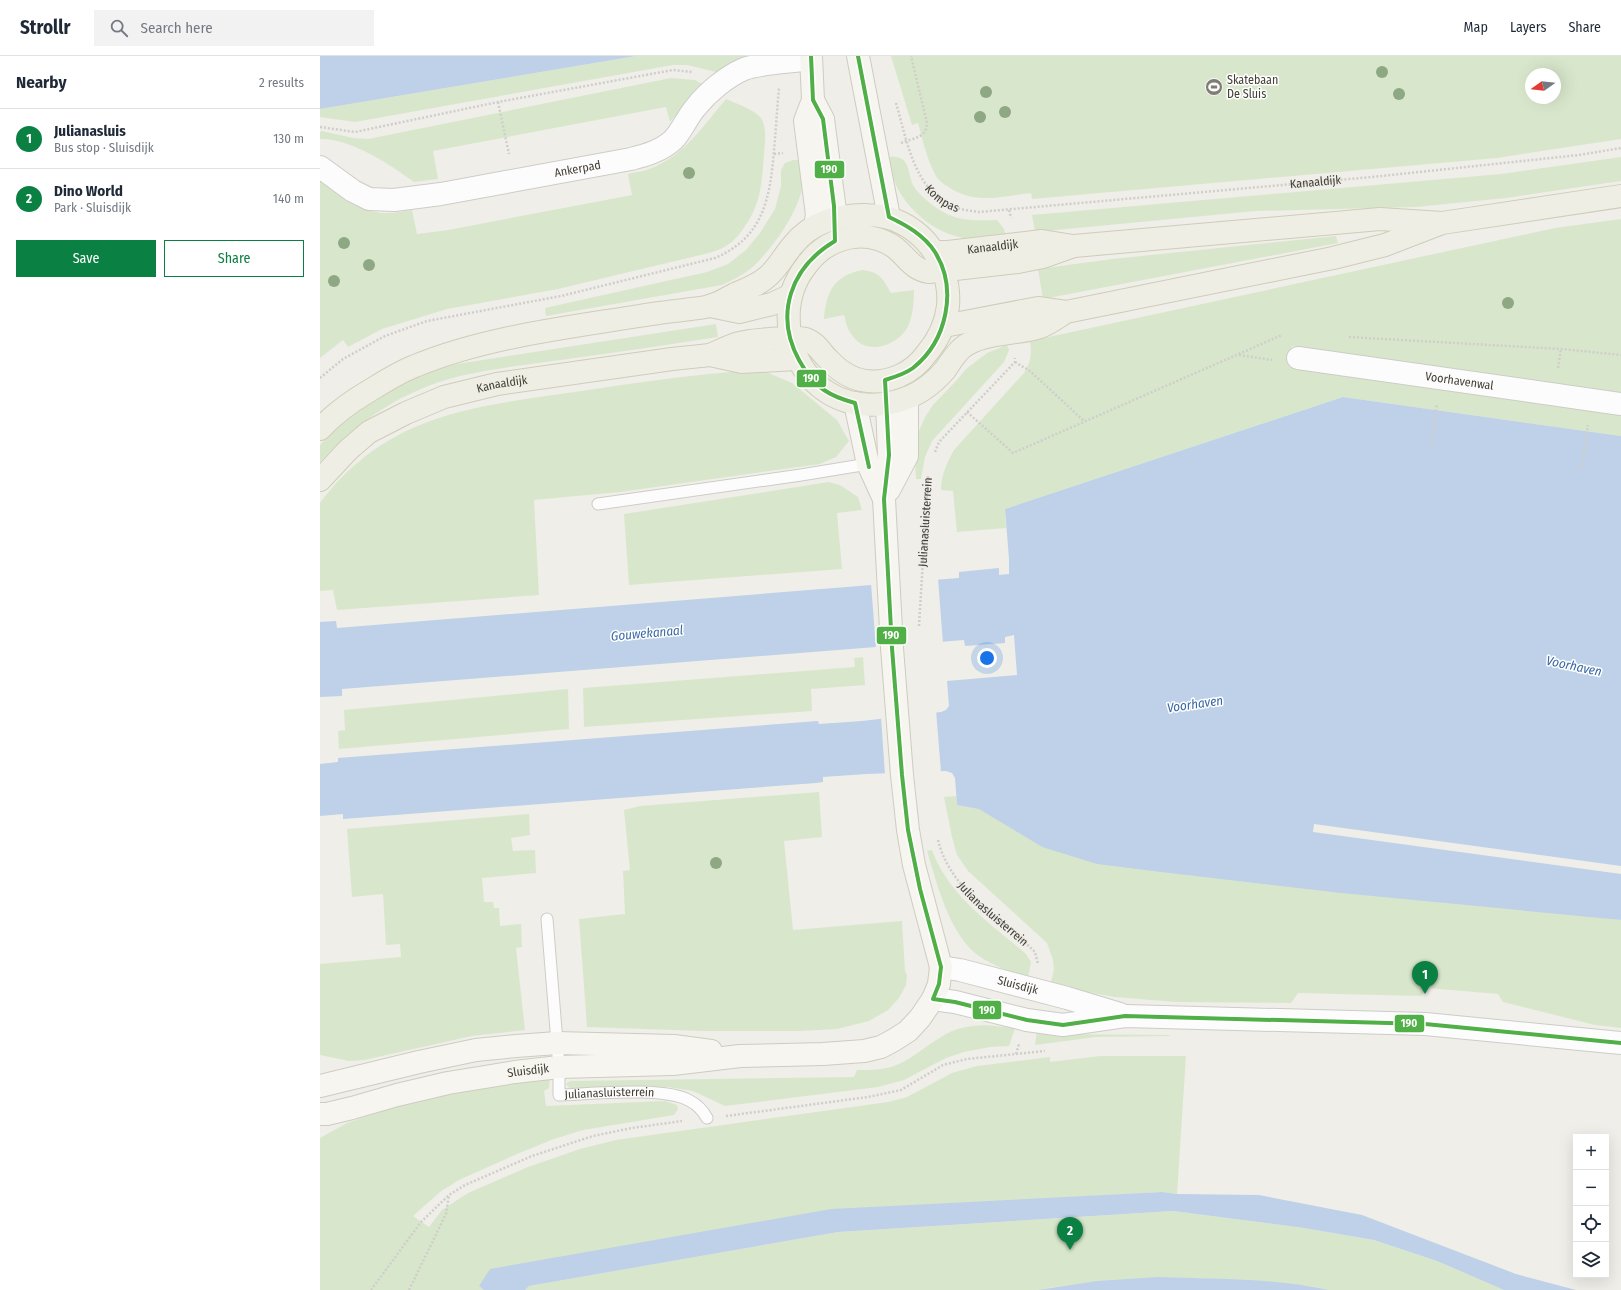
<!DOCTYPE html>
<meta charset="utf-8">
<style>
:root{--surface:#fff;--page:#f2f2f3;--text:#1f2937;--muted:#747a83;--line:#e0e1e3;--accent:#0b8043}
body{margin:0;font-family:"Fira Sans Condensed",sans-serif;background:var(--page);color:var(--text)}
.controls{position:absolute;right:12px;bottom:12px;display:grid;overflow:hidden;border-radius:0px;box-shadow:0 4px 16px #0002}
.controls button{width:36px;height:36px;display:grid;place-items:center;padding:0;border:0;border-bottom:1px solid var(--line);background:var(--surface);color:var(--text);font:20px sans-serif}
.compass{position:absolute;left:1205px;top:12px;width:36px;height:36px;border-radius:50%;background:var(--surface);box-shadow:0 4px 16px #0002;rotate:255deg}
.you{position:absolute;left:667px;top:602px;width:14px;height:14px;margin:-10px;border:3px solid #fff;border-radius:50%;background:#1a73e8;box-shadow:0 0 0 6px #1a73e833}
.badge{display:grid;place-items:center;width:26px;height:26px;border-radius:50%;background:var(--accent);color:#fff;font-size:13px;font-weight:700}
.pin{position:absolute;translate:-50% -33px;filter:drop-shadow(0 1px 2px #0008)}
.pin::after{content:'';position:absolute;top:21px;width:14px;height:12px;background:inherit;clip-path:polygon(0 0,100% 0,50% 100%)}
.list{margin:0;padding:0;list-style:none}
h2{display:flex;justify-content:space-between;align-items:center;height:52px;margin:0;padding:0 16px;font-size:17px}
h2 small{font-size:13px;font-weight:400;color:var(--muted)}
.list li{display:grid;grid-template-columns:26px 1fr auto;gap:12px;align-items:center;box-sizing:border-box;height:60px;padding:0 16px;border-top:1px solid var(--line)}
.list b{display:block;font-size:15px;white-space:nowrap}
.list p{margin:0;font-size:13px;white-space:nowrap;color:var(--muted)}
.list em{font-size:13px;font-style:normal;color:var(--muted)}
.actions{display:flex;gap:8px;padding:12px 16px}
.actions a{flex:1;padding:9px 0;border:1px solid var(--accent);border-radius:0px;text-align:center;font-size:14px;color:var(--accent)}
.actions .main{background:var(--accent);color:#fff}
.icon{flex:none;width:22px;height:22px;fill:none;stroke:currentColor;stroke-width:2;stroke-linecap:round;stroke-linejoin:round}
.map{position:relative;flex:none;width:1301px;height:1234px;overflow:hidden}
header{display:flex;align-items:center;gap:24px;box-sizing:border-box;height:56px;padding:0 20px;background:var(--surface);border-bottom:1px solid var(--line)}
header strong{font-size:19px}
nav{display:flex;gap:22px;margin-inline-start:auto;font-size:14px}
.search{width:280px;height:36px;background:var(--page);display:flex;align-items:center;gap:10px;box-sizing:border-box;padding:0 14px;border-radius:0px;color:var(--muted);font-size:15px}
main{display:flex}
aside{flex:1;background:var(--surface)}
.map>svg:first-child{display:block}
.green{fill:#d8e7cc;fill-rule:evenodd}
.water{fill:#bed1e8}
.pier{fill:#efeee9}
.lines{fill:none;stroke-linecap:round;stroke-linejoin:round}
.service-casing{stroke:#cdccc7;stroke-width:13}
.minor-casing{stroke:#cdccc7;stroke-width:24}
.tertiary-casing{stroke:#cdccc7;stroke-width:24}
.secondary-casing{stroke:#ceccc1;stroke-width:24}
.primary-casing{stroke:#cfccb9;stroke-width:24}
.path{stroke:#d0cecb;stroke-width:2.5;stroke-dasharray:2 2;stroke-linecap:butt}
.service{stroke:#fdfcfc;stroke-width:11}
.minor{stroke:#fdfcfc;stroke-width:22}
.tertiary{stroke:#fdfcfc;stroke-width:22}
.secondary{stroke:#f6f5ef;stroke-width:22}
.primary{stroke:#efeee4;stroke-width:22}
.bus-1-casing{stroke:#fff;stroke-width:7}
.bus-1{stroke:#50af46;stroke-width:4}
.tree{fill:#8ea883}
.labels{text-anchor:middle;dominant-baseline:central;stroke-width:3;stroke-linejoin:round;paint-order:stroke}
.poi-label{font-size:12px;fill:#444037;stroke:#fff;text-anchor:start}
.street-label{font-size:12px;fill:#444037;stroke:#fff}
.water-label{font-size:13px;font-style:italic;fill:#3b68a4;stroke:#fff}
.line-badge{stroke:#fff;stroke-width:1.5}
.badge-label{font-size:11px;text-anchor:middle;font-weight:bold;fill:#fff}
</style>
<header>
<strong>Strollr</strong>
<div class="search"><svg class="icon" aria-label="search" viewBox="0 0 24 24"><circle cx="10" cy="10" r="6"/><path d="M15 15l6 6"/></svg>Search here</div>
<nav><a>Map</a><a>Layers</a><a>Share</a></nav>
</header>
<main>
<aside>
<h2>Nearby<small>2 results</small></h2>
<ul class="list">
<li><span class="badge">1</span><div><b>Julianasluis</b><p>Bus stop · Sluisdijk</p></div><em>130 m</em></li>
<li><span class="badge">2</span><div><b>Dino World</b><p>Park · Sluisdijk</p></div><em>140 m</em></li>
</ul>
<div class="actions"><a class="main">Save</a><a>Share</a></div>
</aside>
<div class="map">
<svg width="1301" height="1234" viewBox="0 0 1301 1234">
<rect width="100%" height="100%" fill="#efeee9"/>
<path class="green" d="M 316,0 L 434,0 L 411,8 L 396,16 L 367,9 L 353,9 L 35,66 L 0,61 L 0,53 Z
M 571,0 L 1301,0 L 1301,83 L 1177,102 L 712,143 L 711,137 C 681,140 657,149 630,132 C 625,129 619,125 616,120 C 607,104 603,85 598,67 L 592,69 ZM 1211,18 L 1235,18 L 1235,42 L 1211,42 Z
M 351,22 L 375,24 L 382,28 L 350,66 L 346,51 L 113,95 L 118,123 L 94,126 C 71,109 30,82 0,83 L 0,76 L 2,75 L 33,82 L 48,83 Z
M 406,43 C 415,47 435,54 441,62 C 447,71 445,87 444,98 C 442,127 441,149 423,173 C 419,179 413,186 406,190 C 402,193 395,195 389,197 L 238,233 L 127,253 L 62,273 L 28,291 L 23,284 L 0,302 L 0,122 L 32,148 L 47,154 L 60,157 L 72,157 L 92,154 L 97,178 L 128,174 L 312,139 L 308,118 C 315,116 323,116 329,113 C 363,101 384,69 406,43 Z
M 568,101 C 590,98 587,114 593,129 C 596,135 604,142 610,147 C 632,165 649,165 677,164 L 684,173 L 686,180 C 672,181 657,185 643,182 C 615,177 589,155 577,131 C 572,121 570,111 568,101 Z
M 1301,101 L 1301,125 L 1186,142 L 1096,151 L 936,155 L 715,176 L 712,159 L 1181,118 Z
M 473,104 L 478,104 C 480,109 483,116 483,122 C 484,150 451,196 429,214 C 421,220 412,224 402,229 L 226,260 L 225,252 L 387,216 L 408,208 L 426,194 L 440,177 L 455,153 L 461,130 L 461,114 L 465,107 Z
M 1301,163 L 1301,337 L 972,290 L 969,311 L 1301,359 L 1301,380 L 1023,341 L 685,453 L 686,472 L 637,476 L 633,435 L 621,434 C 621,420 627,406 634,394 L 704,317 C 711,306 712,297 710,285 L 1235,172 Z
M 1016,180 L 1018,187 L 723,243 L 718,213 L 792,203 Z
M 543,214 C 560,216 563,223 571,237 L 594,234 C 594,245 593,258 589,268 C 580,290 546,301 532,279 C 527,273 526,266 524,259 L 504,263 C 506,236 514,219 543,214 Z
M 396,268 L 398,281 C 348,289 298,296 248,303 C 212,308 175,312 140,320 C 86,333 37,365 0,406 L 0,389 C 26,358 67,333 104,318 C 114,314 126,311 137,308 Z
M 687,289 L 689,294 L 684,306 L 612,385 L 605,401 L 601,423 L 596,423 L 594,387 L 605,361 L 613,349 L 636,325 L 646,313 L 667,297 Z
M 423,315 L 444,315 L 472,327 L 517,364 L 529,385 L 516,401 L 500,408 L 300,436 L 214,444 L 219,539 L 17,554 L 13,534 L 0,535 L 0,447 C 68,356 158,350 261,335 C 315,327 368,319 423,315 Z
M 509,426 L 520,429 L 538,441 L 542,454 L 517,457 L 522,513 L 309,529 L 304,458 Z
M 543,601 L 545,629 L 491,633 L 492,655 L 264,671 L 263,632 L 535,611 L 534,602 Z
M 248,633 L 249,673 L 19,693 L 18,675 L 25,674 L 24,654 Z
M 499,736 L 502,781 L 464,785 L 473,874 L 582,865 L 585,915 L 587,919 L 586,929 L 579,942 L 568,954 L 549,965 L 517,973 L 479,975 L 381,975 L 267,971 L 259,863 L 305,858 L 303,815 L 310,814 L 304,754 L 320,750 Z
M 636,740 L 637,749 L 659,752 L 722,791 L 1301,864 L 1301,972 L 1275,969 L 1183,946 L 1178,938 L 1107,932 L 1101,940 L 978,937 L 971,947 L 856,946 L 794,941 L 730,929 L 734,914 L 733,904 L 727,887 L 648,815 L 637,799 L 632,781 L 624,741 Z
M 209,758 L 210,779 L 191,782 L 193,795 L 215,794 L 216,817 L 162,822 L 164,846 L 173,846 L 174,852 L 179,852 L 180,870 L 201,868 L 202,891 L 196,892 L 205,974 L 152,980 L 44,1004 L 29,1005 L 0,999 L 0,908 L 81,901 L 80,888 L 66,889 L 63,838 L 32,841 L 27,773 Z
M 612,794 C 628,839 671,868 706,898 L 711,906 L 708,922 C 689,915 670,909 655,897 C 628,874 617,827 607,795 Z
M 665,969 L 695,972 L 689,990 L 670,991 L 644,996 L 626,1002 L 584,1024 L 558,1031 L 405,1050 L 373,1035 L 348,1031 L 305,1030 L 251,1034 L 246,1028 L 250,1025 L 534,1021 L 537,1014 C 548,1014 560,1014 571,1011 C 590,1005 604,991 621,981 C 634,972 649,970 665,969 Z
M 717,975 L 741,978 L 849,979 L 850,980 L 776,981 L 715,989 Z
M 780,1000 L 866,1000 L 857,1138 L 841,1136 L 718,1143 L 159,1230 L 164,1234 L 0,1234 L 0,1082 L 27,1067 L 97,1043 L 230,1020 L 229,1032 L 224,1035 L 226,1050 L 345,1045 L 357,1049 L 358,1053 L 354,1059 L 263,1074 L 234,1083 L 197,1098 L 139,1124 L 120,1136 L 93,1160 L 109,1171 L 122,1154 L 148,1137 L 208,1111 L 260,1093 L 296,1084 L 568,1046 L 587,1041 L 632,1017 L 657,1010 L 730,1001 L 730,1006 Z
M 853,1155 L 984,1172 L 1054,1184 L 1117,1205 L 1184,1234 L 1010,1234 C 988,1229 966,1228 943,1226 C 867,1219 792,1221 717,1234 L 205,1234 L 209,1230 L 518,1176 Z"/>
<path class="water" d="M 0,0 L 316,0 L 0,53 Z
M 1023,341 L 1301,380 L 1301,864 L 1021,837 L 841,816 L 777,808 L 722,791 L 659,753 L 637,749 L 635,722 L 632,717 L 626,715 L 546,718 L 503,721 L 503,726 L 496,727 L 23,763 L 23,758 L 0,760 L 0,708 L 18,706 L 18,702 L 498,665 L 499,668 L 542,665 L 621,656 L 626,654 L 629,650 L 627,625 L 697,619 L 694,579 L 685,581 L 685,587 L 645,590 L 644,584 L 22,633 L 22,640 L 0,641 L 0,566 L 16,565 L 17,572 L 639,522 L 639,516 L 679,512 L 679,519 L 689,518 L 689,503 L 685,453 Z
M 842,1136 L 857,1138 L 939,1139 L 1042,1159 L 1196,1218 L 1256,1234 L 1184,1234 L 1117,1205 L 1054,1184 L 984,1172 L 853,1155 L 518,1176 L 209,1230 L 205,1234 L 164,1234 L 159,1230 L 170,1213 L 511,1153 Z
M 838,1221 C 895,1223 954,1222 1010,1234 L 717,1234 L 777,1225 Z"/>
<path class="pier" d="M 618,522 L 623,588 L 556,593 L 551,527 Z
M 616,654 L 621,716 L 565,719 L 561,661 Z
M 994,768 L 1301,810 L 1301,818 L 993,776 Z"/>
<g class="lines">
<g class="service-casing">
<g id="service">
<path d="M 278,448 L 481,419 L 548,408"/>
<path id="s4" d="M 227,863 L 239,1011 L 239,1039 C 270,1038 345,1030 370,1045 C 378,1049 383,1055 387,1062"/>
</g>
</g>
<g class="minor-casing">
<g id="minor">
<path id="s5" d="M 0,111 L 33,135 L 49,143 L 74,144 L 121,138 L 311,103 C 326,99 341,95 353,84 C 362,75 367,61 376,51 C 388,36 406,21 424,13 C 440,7 473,6 491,3"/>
<path id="s6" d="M 978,302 L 1301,348"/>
</g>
</g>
<g class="tertiary-casing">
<g id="tertiary">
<path id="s7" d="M 621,911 L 640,914 L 747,942 L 800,958"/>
<path d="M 613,943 L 635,946 L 707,964 L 743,969 L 805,960 L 1105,968 L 1301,987"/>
</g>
</g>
<g class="secondary-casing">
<g id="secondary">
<path d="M 491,0 L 493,44 L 485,65 L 497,159 L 495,170"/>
<path d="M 538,0 L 569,161"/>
<path d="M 493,44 L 503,63 L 516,162"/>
<path d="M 535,347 L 548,408 L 564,443"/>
<path d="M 569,434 L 587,400 L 587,342"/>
<path d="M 0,1030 L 99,1006 L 156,994 L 196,990 L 237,987 L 354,990 L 391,995"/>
<path id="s8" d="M 0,1058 L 7,1058 L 32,1052 L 77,1039 L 128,1027 L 195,1016 L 239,1011 L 353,1008 L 420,1000 L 503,998 L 544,995 L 561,991 L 574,984 L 588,975 L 600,962 L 613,943 L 619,928 L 621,911 L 594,809 L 588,774 L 582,719 L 572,592 L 564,443 L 569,399 L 567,347"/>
</g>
</g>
<g class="primary-casing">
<g id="primary">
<path d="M 1122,167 L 1060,163 L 754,190 L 723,201 L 698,206 L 609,216 C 595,214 589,205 580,196 C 568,184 550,179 533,181 C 513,184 498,193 486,210 C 470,230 466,252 470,278 C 480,331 525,359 578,345 C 596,340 613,328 625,314 C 630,307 635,298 642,292 C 661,276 696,279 720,271 C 729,268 738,261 746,256 L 1013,202 L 1065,189 L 1122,167 L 1301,140"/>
<path id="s9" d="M 615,196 L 628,196 L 722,185 L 753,190"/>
<path d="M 390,250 L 419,256 L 452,248 L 469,240"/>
<path d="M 624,270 L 718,252 L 746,256"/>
<path d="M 0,373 C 14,358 32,345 49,335 C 64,326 79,316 95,310 C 165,281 245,272 319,260 C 336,257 354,255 371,253 C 378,252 385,252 392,249 C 400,247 407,242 415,238 C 427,233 438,229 447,221 C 458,212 464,199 473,189 C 491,166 520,158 548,159 C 595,159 632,203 628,250 C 626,267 618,284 607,297 C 600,307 591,315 579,320 C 553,331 528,325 509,304 C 501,297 497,287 486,283 C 475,280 430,284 419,287 C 409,290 399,295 390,299"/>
<path id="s10" d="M 0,424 L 28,394 L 49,376 L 86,357 L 124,341 L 177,328 L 352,303 L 390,299 L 422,306 L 477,303"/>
</g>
</g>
<g class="path">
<path d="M 178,46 L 189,98"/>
<path id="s1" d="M 576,47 C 587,84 594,137 637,152 C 644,154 652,155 659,156 L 1052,121 L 1259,99 L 1301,92"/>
<path d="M 0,71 L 35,76 L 178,46 L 353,14 L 372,16"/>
<path d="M 581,87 C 593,82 607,82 607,67 L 591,0"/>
<path d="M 454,98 L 463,97"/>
<path d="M 689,154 L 691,162"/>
<path d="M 1029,281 L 1241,293 L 1301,299"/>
<path d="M 919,299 L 952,304"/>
<path d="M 695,306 L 710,315 L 764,365"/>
<path d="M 1238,312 L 1241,293"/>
<path d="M 0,322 L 23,303 L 65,280 L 107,265 L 241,240 L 395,202 C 444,181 450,142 454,94 C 456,73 457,53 459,32"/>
<path d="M 647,356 L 693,397 L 962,279"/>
<path d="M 1111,391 L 1117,348"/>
<path d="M 615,396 L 619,386 L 695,306 L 695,302"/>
<path d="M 1262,410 L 1268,369"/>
<path id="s2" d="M 599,570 L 608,420"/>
<path id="s3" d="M 618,784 C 631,836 680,861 715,896 L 718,908"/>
<path d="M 696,998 L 699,988"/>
<path d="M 406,1060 L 548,1041 L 581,1034 L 623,1009 L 647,1003 L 725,995"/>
<path d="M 51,1234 L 101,1166 L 129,1139 L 145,1129 L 212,1100 L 273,1080 L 312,1072 L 362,1065"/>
<path d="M 89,1234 L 126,1158 L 129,1139"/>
</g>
<use href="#service" class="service"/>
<use href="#minor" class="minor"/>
<use href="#tertiary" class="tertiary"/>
<use href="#secondary" class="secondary"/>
<use href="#primary" class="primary"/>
<g class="bus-1-casing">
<path id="bus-1" d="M 491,0 L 493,44 L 503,63 L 514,150 L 515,185 C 471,211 454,258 479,304 C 485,315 493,327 504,334 C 514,341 524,344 535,347 L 549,411
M 538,0 L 569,161 C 586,169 604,179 615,196 C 638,233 627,285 593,312 C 585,318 575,321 565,324 L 569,399 L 564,443 L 572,592 L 582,719 L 588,774 L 600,833 L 621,911 L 619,928 L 613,943 L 635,946 L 707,964 L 743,969 L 805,960 L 1105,968 L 1301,987"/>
</g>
<use href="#bus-1" class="bus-1"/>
</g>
<g class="tree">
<circle cx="1062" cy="16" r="6"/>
<circle cx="666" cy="36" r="6"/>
<circle cx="1079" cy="38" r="6"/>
<circle cx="685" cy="56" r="6"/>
<circle cx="660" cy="61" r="6"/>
<circle cx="369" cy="117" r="6"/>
<circle cx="24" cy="187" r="6"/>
<circle cx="49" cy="209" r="6"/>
<circle cx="14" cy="225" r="6"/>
<circle cx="1188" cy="247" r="6"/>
<circle cx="396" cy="807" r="6"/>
</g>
<defs>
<g id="stadium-disc" transform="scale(0.9)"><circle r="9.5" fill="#807d75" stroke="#fff"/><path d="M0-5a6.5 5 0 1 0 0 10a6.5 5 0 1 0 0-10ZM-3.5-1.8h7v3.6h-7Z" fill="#fff"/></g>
</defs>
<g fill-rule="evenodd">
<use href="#stadium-disc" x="894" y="31"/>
</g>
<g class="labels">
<g class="poi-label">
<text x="907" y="24">Skatebaan<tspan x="907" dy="14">De Sluis</tspan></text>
</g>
<g class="street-label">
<text stroke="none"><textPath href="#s5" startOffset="270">Ankerpad</textPath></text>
<text stroke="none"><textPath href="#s1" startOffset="487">Kanaaldijk</textPath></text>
<text stroke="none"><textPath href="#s1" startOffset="109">Kompas</textPath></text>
<text stroke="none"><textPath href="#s9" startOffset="58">Kanaaldijk</textPath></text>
<text stroke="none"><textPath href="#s6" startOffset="163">Voorhavenwal</textPath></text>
<text stroke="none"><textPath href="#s10" startOffset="211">Kanaaldijk</textPath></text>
<text stroke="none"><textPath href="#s2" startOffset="104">Julianasluisterrein</textPath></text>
<text stroke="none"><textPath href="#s3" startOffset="94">Julianasluisterrein</textPath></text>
<text stroke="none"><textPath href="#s7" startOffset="79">Sluisdijk</textPath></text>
<text stroke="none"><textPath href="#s8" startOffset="213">Sluisdijk</textPath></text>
<text stroke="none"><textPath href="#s4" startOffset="227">Julianasluisterrein</textPath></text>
</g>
<g class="water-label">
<text transform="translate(327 577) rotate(-5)">Gouwekanaal</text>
<text transform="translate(1254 610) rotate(12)">Voorhaven</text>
<text transform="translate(875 648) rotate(-8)">Voorhaven</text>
</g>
</g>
<g class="line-badge">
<rect x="494" y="104" width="31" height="19" rx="4" fill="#50af46"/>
<rect x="476" y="313" width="31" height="19" rx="4" fill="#50af46"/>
<rect x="556" y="570" width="31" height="19" rx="4" fill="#50af46"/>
<rect x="652" y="944" width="30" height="20" rx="4" fill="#50af46"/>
<rect x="1074" y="958" width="31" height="19" rx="4" fill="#50af46"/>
</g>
<g class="badge-label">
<text x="509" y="117">190</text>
<text x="491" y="326">190</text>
<text x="571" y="583">190</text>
<text x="667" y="958">190</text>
<text x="1089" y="971">190</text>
</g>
</svg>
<div class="controls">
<button>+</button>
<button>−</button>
<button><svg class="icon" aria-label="locate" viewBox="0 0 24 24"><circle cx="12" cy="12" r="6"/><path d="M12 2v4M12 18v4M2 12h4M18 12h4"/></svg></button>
<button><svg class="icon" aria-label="layers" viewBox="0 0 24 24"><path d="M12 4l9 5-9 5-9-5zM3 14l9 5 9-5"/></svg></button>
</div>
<svg class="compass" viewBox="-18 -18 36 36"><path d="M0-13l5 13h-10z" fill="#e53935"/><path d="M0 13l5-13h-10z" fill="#747a83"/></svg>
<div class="you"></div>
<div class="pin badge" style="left:1105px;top:938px">1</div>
<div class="pin badge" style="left:750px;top:1194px">2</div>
</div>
</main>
